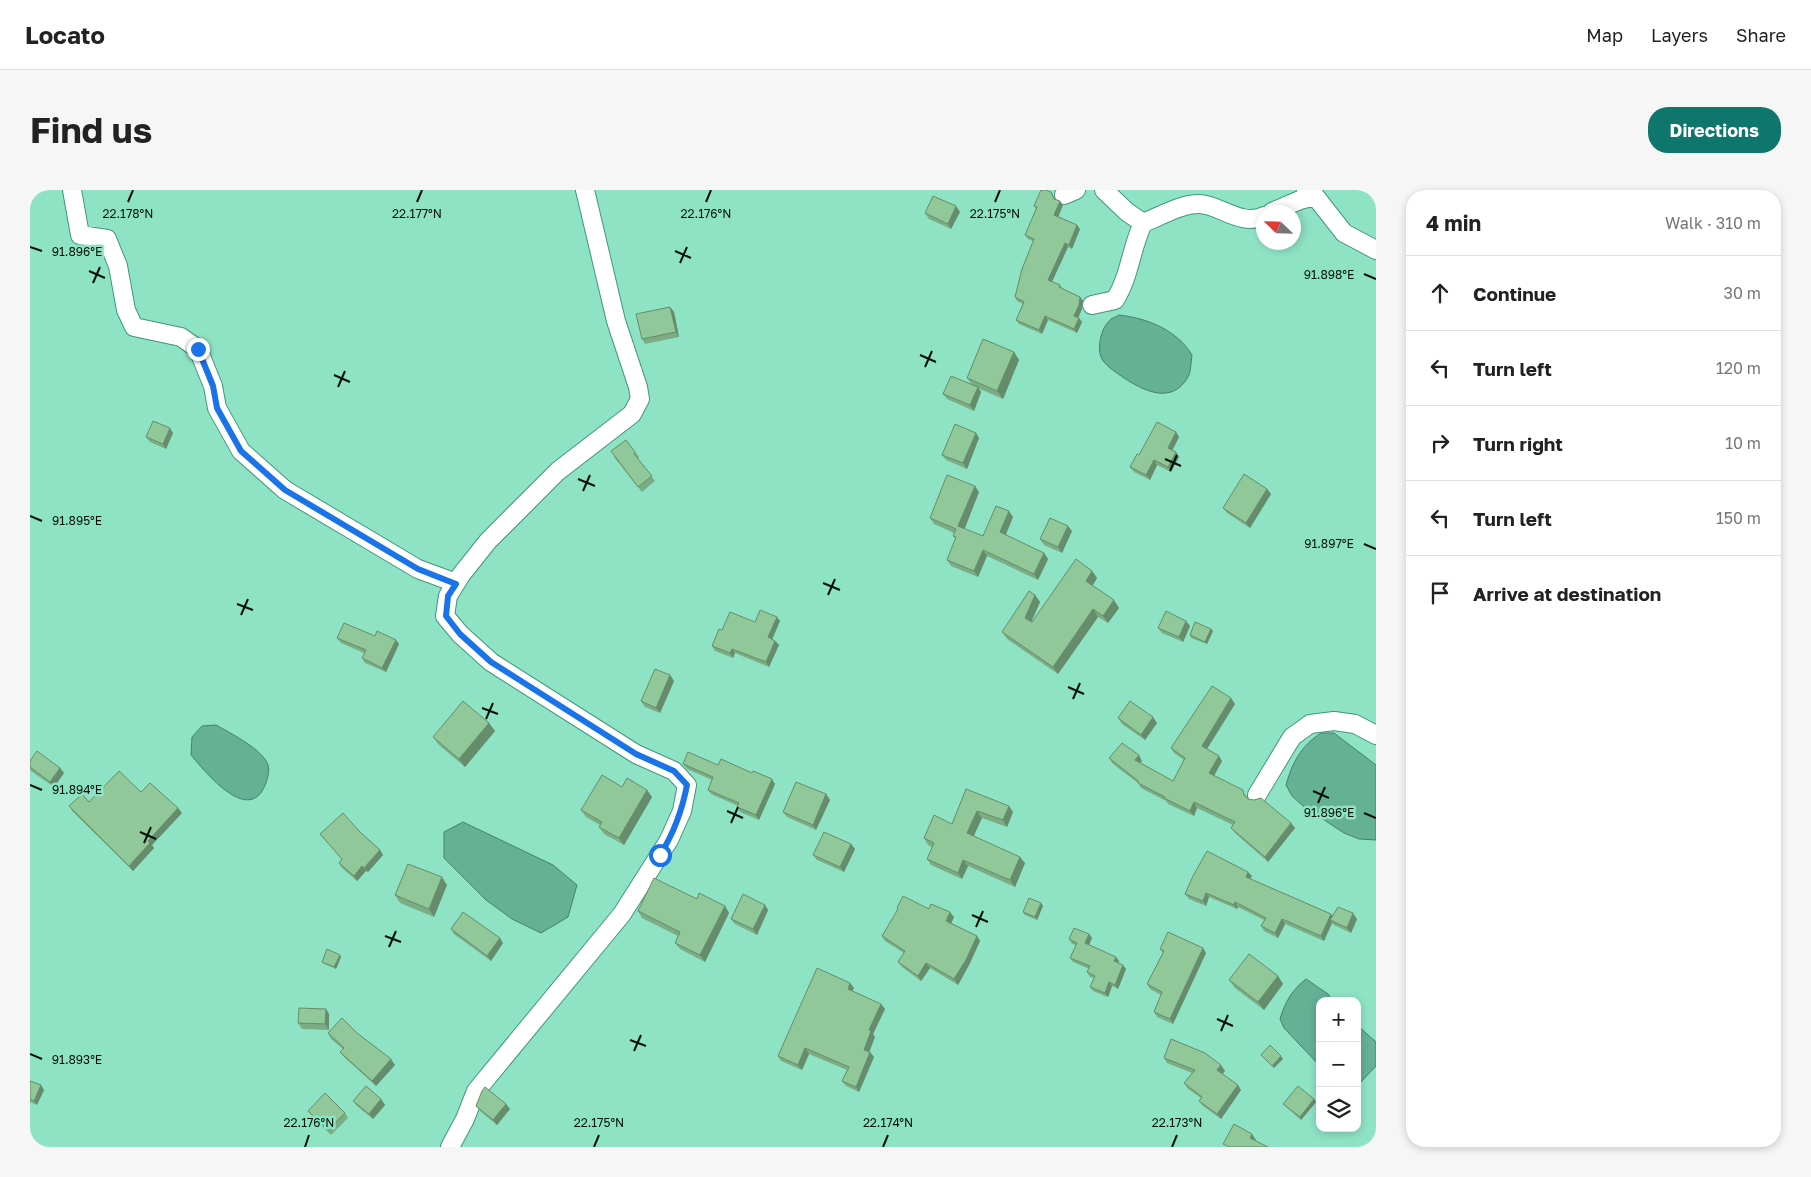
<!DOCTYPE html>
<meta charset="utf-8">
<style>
:root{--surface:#fff;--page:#f6f6f6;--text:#222;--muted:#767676;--line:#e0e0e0;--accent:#0f766e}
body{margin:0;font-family:"Golos Text",sans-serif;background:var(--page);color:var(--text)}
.controls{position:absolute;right:15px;bottom:15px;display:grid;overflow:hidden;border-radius:10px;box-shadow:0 2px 8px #0003}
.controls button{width:45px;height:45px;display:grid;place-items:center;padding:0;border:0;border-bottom:1px solid var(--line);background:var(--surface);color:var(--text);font:25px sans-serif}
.compass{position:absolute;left:1226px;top:15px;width:45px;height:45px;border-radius:50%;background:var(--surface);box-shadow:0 2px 8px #0003;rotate:293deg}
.stop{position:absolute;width:15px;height:15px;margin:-11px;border:4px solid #1a73e8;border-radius:50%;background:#fff}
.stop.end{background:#1a73e8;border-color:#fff;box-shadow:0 1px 5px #0008}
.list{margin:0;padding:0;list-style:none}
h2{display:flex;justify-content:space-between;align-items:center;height:65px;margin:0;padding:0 20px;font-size:21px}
h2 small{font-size:16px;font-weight:400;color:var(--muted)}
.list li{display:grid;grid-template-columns:32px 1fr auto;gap:15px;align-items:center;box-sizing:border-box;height:75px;padding:0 20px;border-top:1px solid var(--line)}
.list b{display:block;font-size:19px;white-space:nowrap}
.list em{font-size:16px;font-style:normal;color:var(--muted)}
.icon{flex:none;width:28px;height:28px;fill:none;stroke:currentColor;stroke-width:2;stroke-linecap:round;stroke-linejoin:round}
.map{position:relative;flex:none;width:1346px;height:957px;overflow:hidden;border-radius:20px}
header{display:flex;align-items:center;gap:30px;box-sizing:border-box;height:70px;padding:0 25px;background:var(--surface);border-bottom:1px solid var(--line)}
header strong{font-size:24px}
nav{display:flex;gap:28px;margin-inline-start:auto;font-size:18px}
.intro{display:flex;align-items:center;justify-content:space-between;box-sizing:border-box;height:120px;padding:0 30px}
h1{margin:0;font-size:35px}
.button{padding:12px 22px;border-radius:20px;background:var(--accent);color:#fff;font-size:18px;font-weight:700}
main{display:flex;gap:30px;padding:0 30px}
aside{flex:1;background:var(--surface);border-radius:20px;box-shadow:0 2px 8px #0003}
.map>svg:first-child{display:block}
.water{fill:#64b196;stroke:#46816c}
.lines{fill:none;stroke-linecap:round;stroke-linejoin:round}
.minor-casing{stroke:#41967a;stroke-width:20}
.minor{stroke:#fff;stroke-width:18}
.wall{fill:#7cac84}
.shaded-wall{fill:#658c6b}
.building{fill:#90c899;stroke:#658c6b}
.route{stroke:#1a73e8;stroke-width:6}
.ticks{fill:none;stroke:#001109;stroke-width:2}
.ticks-label{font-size:12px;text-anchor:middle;fill:#001109;stroke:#8fe3c5;stroke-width:5;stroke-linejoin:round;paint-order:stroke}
</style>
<header>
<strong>Locato</strong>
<nav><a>Map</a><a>Layers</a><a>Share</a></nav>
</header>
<div class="intro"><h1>Find us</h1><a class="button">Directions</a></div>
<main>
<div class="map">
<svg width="1346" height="957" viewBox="0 0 1346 957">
<rect width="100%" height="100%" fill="#8fe3c5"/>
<path class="water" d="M 1089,125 C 1117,128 1147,140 1162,165 C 1161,171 1161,182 1158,187 C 1142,215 1114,201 1094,188 C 1087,183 1074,175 1071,167 C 1067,157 1071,139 1079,131 C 1081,128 1086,127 1089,125 Z
M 186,535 C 200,543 228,557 236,571 C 241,578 238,586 236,593 C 220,637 176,583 161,565 L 162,547 L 172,536 Z
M 1291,543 L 1304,543 L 1346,575 L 1346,650 L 1329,649 L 1314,643 L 1273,616 L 1262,606 L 1256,595 C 1262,573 1271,556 1291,543 Z
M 433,632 L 523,675 L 547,695 L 538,727 L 511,743 L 482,729 L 456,710 L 414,668 L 414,642 Z
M 1276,789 L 1298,804 L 1303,811 L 1290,811 L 1290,876 L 1254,838 L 1250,829 C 1255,812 1262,800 1276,789 Z
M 1327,835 L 1346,852 L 1346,876 L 1327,896 Z"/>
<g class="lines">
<g class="minor-casing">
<path id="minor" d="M 42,0 L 50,45 L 77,49 L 88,76 L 96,120 L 104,137 L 151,147 L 168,159 L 183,196 L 187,218 L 211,261 L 255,300 L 388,379 L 426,393
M 1074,0 L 1097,22 L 1113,33 C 1131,26 1150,14 1169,14 C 1189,14 1211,37 1234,26
M 1276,0 L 1285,6 L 1314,43 L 1346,60
M 1034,5 L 1046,0
M 1242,22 L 1270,10 L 1285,6
M 1062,115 L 1085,110 C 1100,86 1101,58 1113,33
M 1227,605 L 1262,547 L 1280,534 L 1304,531 L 1325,534 L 1346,545
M 420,957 L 435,929 L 446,901 L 592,724 L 639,650 L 652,621 L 657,595 L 644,581 L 606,564 L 461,472 L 430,444 L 415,426 L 418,406 L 431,385 L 458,351 L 528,281 L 602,224 L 610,209 L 608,197 L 586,131 L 555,0"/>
</g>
<use href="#minor" class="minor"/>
</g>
<path class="wall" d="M 1021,2 L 1025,9 L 1033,15 L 1028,27 L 1050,39 L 1042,59 L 1038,57 L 1022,91 L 1030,95 L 1033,99 L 1050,107 L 1053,111 L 1052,119 L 1048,128 L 1052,132 L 1047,143 L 1018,130 L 1012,144 L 989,134 L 986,130 L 993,114 L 987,111 L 985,107 L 1003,51 L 998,49 L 995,45 L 1006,19 L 1004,16 Z
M 930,22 L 921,39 L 899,29 L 895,23 Z
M 640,117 L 644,122 L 649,147 L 615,154 L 612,149 Z
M 984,162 L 989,170 L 973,209 L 948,198 L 951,202 L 944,221 L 917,209 L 913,204 L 942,195 L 937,188 Z
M 1146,242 L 1149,247 L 1142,260 L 1146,262 L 1149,267 L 1141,282 L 1127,275 L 1120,290 L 1104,282 L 1100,277 L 1109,265 Z
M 143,243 L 136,259 L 120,252 L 116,247 Z
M 949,248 L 937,279 L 916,270 L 912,265 Z
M 596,250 L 609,267 L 608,269 L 625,291 L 612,302 L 584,267 Z
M 1237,299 L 1241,304 L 1220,338 L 1197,323 L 1193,318 Z
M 949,302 L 934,339 L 953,346 L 983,327 L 976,345 L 1014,363 L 1018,369 L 1008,390 L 957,366 L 948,387 L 921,376 L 917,370 L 926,349 L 923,346 L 924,343 L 904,334 L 900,328 Z
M 1042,341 L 1032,363 L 1014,355 L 1010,349 Z
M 1062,381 L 1067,388 L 1062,396 L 1089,418 L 1078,433 L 1068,427 L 1028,484 L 977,449 L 972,442 L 1005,405 L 1010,412 L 1001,431 L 1002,432 Z
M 750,431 L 742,449 L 745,451 L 749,455 L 739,477 L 705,463 L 703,468 L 685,461 L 682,456 L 692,440 L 725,432 Z
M 1160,436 L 1153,452 L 1132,443 L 1128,438 Z
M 1181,439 L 1183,441 L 1177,454 L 1161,448 L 1160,445 Z
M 345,446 L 366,450 L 369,454 L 356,482 L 335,473 L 332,468 L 334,463 L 311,453 L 307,448 Z
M 640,485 L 644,491 L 630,523 L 615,517 L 611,511 Z
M 1205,514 L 1177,559 L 1192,571 L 1184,585 L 1216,605 L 1217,608 L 1261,633 L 1265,638 L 1238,672 L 1205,643 L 1201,638 L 1203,635 L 1167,618 L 1164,626 L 1138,614 L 1136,611 L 1111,598 L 1108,593 L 1083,574 L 1079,568 L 1112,571 L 1110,573 L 1143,591 L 1154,570 L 1144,563 L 1141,558 Z
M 1088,528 L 1127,533 L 1115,550 L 1092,534 Z
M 459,533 L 465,541 L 435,577 L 409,555 L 403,547 Z
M 0,571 L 30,578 L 34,583 L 24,597 L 1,581 L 0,579 Z
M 653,574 L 688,575 L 745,594 L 729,630 L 710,622 L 707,617 L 708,616 L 681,604 L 678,600 L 682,590 L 657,579 Z
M 592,597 L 617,600 L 622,607 L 594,655 L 574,644 L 569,637 L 570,635 L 556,627 L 551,620 Z
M 936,599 L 983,622 L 977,637 L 952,628 L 943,646 L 995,673 L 985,697 L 938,676 L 932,689 L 901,675 L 897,669 L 902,657 L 898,655 L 894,648 L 922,634 Z
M 111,602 L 152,623 L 122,655 L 124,658 L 103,681 L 43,622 L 39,616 Z
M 796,604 L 800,610 L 786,640 L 757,627 L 753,622 Z
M 330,642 L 350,660 L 353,665 L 338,682 L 336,681 L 327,691 L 312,678 L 309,673 L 312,669 L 290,644 Z
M 821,654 L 825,659 L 814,682 L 787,670 L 783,665 Z
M 1222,686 L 1220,689 L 1301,724 L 1302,726 L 1327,729 L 1321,743 L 1304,735 L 1302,733 L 1294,751 L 1255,734 L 1248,748 L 1234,741 L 1231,736 L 1234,730 L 1208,717 L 1207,719 L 1179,707 L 1176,716 L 1159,709 L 1155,704 Z
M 417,695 L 404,727 L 370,713 L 365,705 Z
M 667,709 L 695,716 L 699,723 L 675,772 L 650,759 L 645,753 L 648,746 L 612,728 L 608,721 Z
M 1011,713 L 1013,716 L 1007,730 L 995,725 L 993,722 Z
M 735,715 L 738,720 L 727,745 L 705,734 L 701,729 Z
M 867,718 L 899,719 L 924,727 L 921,733 L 947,746 L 950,751 L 939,775 L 928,795 L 900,778 L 891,791 L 872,777 L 868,772 L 874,763 L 855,751 L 852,746 L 868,720 Z
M 421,739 L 473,753 L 461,771 L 424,744 Z
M 1059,744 L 1062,748 L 1059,755 L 1086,767 L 1089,771 L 1088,773 L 1096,779 L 1088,799 L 1082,796 L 1078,807 L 1063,801 L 1060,797 L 1064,788 L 1060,787 L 1057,782 L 1059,779 L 1043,772 L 1040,768 L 1046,755 L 1042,754 L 1039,749 Z
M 1173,758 L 1176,763 L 1143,834 L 1127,827 L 1124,822 L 1131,805 L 1120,799 L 1117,794 L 1133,763 L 1130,759 Z
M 310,765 L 311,767 L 306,779 L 294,774 L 292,772 Z
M 1248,786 L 1253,794 L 1234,820 L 1205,798 L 1199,790 Z
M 820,793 L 824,798 L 822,801 L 851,814 L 855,819 L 843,844 L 845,847 L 839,862 L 844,867 L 829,902 L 816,896 L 812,891 L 817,880 L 779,864 L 772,880 L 751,871 L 748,866 Z
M 296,819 L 299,824 L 299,840 L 272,839 L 268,833 Z
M 298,843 L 327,843 L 365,875 L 346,896 L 314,867 L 310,862 L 313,859 L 301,849 Z
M 1134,868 L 1195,881 L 1192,884 L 1211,900 L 1191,929 L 1173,916 L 1169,911 L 1171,908 L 1158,899 L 1154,893 L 1162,883 L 1137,873 Z
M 0,891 L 11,895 L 14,900 L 7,915 L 0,912 Z
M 351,909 L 355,915 L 343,929 L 327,916 L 323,911 Z
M 1284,909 L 1286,912 L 1271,930 L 1255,916 L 1253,914 Z
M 476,914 L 480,919 L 467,935 L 450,921 L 446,916 Z
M 278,921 L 315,923 L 318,928 L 301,945 L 282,926 Z"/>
<path class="shaded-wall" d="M 1030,11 L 1033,15 L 1027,30 L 1024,25 Z
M 926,16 L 930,22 L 921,39 L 918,34 Z
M 1047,35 L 1050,39 L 1042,59 L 1039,55 Z
M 1035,53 L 1038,57 L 1021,94 L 1018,90 Z
M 1050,107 L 1053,111 L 1052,119 L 1047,130 L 1044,126 Z
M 640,117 L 644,122 L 649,147 L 646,142 Z
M 1015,126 L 1018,130 L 1012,144 L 1009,140 Z
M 1049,128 L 1052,132 L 1047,143 L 1044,139 Z
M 984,162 L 989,170 L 973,209 L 967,201 Z
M 948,197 L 951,202 L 944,221 L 940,215 Z
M 140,238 L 143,243 L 136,259 L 133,254 Z
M 1146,242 L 1149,247 L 1141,263 L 1138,258 Z
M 946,243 L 949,248 L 937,279 L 933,273 Z
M 1146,262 L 1149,267 L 1141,282 L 1138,277 Z
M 1124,270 L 1127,275 L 1120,290 L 1116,285 Z
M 945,296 L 949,302 L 933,343 L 928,336 Z
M 1237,299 L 1241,304 L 1220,338 L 1216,333 Z
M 979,321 L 983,327 L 974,348 L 970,342 Z
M 1038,336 L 1042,341 L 1032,363 L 1028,357 Z
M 953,360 L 957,366 L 948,387 L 944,381 Z
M 1014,363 L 1018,369 L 1008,390 L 1004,384 Z
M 1062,381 L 1067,388 L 1061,398 L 1056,391 Z
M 1005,405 L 1010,412 L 1000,435 L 995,428 Z
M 1084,410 L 1089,418 L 1078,433 L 1073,426 Z
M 1063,419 L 1068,427 L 1028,484 L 1023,477 Z
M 747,427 L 750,431 L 741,452 L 738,447 Z
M 1156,431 L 1160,436 L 1153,452 L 1149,447 Z
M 1181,439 L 1183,441 L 1177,454 L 1175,452 Z
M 366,450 L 369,454 L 356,482 L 352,478 Z
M 745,451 L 749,455 L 739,477 L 736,472 Z
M 702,459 L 705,463 L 703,468 L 700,463 Z
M 640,485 L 644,491 L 630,523 L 626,518 Z
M 1201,508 L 1205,514 L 1175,562 L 1172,556 Z
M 1123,527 L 1127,533 L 1115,550 L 1111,545 Z
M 459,533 L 465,541 L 435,577 L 429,569 Z
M 1109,565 L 1112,571 L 1108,575 L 1105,570 Z
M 1189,566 L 1192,571 L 1183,588 L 1179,583 Z
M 30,578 L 34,583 L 24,597 L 20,592 Z
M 742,589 L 745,594 L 729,630 L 726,625 Z
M 617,600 L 622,607 L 594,655 L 589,648 Z
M 796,604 L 800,610 L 786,640 L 783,635 Z
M 1164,612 L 1167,618 L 1164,626 L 1160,621 Z
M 979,616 L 983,622 L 977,637 L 973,630 Z
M 148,618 L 152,623 L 122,655 L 124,658 L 103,681 L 99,676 L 118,651 Z
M 947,621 L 952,628 L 942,650 L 937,643 Z
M 1261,633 L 1265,638 L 1238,672 L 1235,667 Z
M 821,654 L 825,659 L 814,682 L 810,677 Z
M 350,660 L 353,665 L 338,682 L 334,678 Z
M 990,667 L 995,673 L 985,697 L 980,690 Z
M 933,670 L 938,676 L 932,689 L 928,683 Z
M 332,676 L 336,681 L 327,691 L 324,686 Z
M 1218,682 L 1222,686 L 1219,691 L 1216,687 Z
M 412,687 L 417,695 L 404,727 L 399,719 Z
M 1176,703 L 1179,707 L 1176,716 L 1173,711 Z
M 1205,712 L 1208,717 L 1207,719 L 1204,715 Z
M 1011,713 L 1013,716 L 1007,730 L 1005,727 Z
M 735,715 L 738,720 L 727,745 L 723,739 Z
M 695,716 L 699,723 L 675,772 L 670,765 Z
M 920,722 L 924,727 L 920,736 L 916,731 Z
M 1323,723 L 1327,729 L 1321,743 L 1317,738 Z
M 1301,724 L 1304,728 L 1300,730 L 1302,733 L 1294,751 L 1291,746 Z
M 1252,729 L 1255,734 L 1248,748 L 1245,743 Z
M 1059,744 L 1062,748 L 1058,757 L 1055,753 Z
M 947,746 L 950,751 L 939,775 L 928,795 L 924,789 Z
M 470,748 L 473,753 L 461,771 L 457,766 Z
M 1173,758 L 1176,763 L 1143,834 L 1140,829 Z
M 310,765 L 311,767 L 306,779 L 304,777 Z
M 1086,767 L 1089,771 L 1087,775 L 1084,771 Z
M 896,773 L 900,778 L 891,791 L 888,786 Z
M 1093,775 L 1096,779 L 1088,799 L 1085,795 Z
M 1248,786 L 1253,794 L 1234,820 L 1228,812 Z
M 1079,792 L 1082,796 L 1078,807 L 1075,803 Z
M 820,793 L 824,798 L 821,804 L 818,799 Z
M 851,814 L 855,819 L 843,844 L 845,847 L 838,865 L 834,860 L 839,840 Z
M 296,819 L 299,824 L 299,840 L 295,834 Z
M 775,858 L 779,864 L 772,880 L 768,875 Z
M 840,862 L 844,867 L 829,902 L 826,897 Z
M 1251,866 L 1253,869 L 1244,878 L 1242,876 Z
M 361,869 L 365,875 L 346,896 L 342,891 Z
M 1191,875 L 1195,881 L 1191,886 L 1187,880 Z
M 11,895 L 14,900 L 7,915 L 4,911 Z
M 1208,895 L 1211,900 L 1191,929 L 1187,924 Z
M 351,909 L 355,915 L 343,929 L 339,924 Z
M 1284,909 L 1286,912 L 1271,930 L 1270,927 Z
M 476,914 L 480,919 L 467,935 L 463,930 Z
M 1222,944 L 1226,950 L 1224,954 L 1220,948 Z"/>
<path class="building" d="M 1011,0 L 1016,0 L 1021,2 L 1024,9 L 1030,11 L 1024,25 L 1047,35 L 1039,55 L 1035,53 L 1018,90 L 1030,95 L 1029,97 L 1050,107 L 1049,115 L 1044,126 L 1049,128 L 1044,139 L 1015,126 L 1009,140 L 986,130 L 994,112 L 985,107 L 992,79 L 1004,49 L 995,45 L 1007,17 L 1004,16 Z
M 903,6 L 926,16 L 918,34 L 895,23 Z
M 640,117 L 646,142 L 612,149 L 606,124 Z
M 953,149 L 984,162 L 967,201 L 937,188 Z
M 921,186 L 948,197 L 940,215 L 913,204 Z
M 123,231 L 140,238 L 133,254 L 116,247 Z
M 1127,232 L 1146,242 L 1138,258 L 1146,262 L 1138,277 L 1124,270 L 1116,285 L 1100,277 L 1107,264 L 1109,265 Z
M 925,234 L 946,243 L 933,273 L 912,265 Z
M 596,250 L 605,262 L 604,264 L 622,286 L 608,297 L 581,261 Z
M 1214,284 L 1237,299 L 1216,333 L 1193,318 Z
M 917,285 L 945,296 L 928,336 L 953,346 L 966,316 L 979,321 L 970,342 L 1014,363 L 1004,384 L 953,360 L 944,381 L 917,370 L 926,347 L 923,346 L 926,339 L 900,328 Z
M 1020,328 L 1038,336 L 1028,357 L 1010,349 Z
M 1046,369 L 1062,381 L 1056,391 L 1084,410 L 1073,426 L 1063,419 L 1023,477 L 972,442 L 999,401 L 1005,405 L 995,428 L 1002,432 Z
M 730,420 L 747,427 L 738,447 L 745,451 L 736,472 L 702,459 L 700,463 L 682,456 L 689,439 L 692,440 L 700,422 L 725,432 Z
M 1136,421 L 1156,431 L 1149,447 L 1128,438 Z
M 1165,432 L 1181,439 L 1175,452 L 1160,445 Z
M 314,433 L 345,446 L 347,441 L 366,450 L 352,478 L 332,468 L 336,460 L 307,448 Z
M 625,479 L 640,485 L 626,518 L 611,511 Z
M 1182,496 L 1201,508 L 1172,556 L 1189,566 L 1179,583 L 1213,600 L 1214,605 L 1218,609 L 1224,610 L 1231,608 L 1261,633 L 1235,667 L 1201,638 L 1205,632 L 1164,612 L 1160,621 L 1134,608 L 1135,607 L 1108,593 L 1108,591 L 1079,568 L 1092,553 L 1109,565 L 1105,570 L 1143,591 L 1155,568 L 1141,558 Z
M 433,511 L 459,533 L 429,569 L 403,547 Z
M 1100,511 L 1123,527 L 1111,545 L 1088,528 Z
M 7,561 L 30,578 L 20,592 L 0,577 L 0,571 Z
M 658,562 L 688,575 L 691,569 L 722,583 L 723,581 L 742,589 L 726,625 L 707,617 L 709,613 L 678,600 L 683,587 L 653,574 Z
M 89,581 L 111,602 L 120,593 L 148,618 L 118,651 L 120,653 L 99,676 L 39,616 L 52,604 L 59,612 Z
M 572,585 L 592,597 L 597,588 L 617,600 L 589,648 L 569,637 L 572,632 L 551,620 Z
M 766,592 L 796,604 L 783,635 L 753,622 Z
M 936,599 L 979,616 L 973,630 L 947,621 L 937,643 L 990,667 L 980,690 L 933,670 L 928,683 L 897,669 L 904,653 L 894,648 L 904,625 L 922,634 Z
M 313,623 L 330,642 L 350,660 L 334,678 L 332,676 L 324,686 L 309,673 L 312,669 L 290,644 Z
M 794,642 L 821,654 L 810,677 L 783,665 Z
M 1177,661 L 1218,682 L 1216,687 L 1301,724 L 1291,746 L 1252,729 L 1245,743 L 1231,736 L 1236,728 L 1205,712 L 1204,715 L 1176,703 L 1173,711 L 1155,704 L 1163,686 Z
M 378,674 L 412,687 L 399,719 L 365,705 Z
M 624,688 L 667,709 L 669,703 L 695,716 L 670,765 L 645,753 L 650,742 L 608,721 Z
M 713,704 L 735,715 L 723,739 L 701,729 Z
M 873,706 L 899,719 L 901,714 L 920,722 L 916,731 L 947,746 L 936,770 L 924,789 L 896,773 L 888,786 L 868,772 L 875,761 L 852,746 L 868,719 L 867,718 Z
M 999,708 L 1011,713 L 1005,727 L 993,722 Z
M 1308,717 L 1323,723 L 1317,738 L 1300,730 Z
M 433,722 L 470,748 L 457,766 L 421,739 Z
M 1044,738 L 1059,744 L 1055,753 L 1086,767 L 1084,771 L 1093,775 L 1085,795 L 1079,792 L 1075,803 L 1060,797 L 1065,786 L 1057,782 L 1060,776 L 1040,768 L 1047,753 L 1039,749 Z
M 1138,742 L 1173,758 L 1140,829 L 1124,822 L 1132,802 L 1117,794 L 1134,761 L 1130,759 Z
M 297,759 L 310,765 L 304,777 L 292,772 Z
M 1219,764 L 1248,786 L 1228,812 L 1199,790 Z
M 787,778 L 820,793 L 818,799 L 851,814 L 839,840 L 841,841 L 834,860 L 840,862 L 826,897 L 812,891 L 819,877 L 775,858 L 768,875 L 748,866 Z
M 269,818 L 296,819 L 295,834 L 268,833 Z
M 312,828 L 327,843 L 361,869 L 342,891 L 310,862 L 314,858 L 298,843 Z
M 1141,849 L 1175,863 L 1191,875 L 1187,880 L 1208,895 L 1187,924 L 1169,911 L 1172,907 L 1154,893 L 1165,880 L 1134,868 Z
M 1240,855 L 1251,866 L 1242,876 L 1231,865 Z
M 0,891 L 11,895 L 4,911 L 0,909 Z
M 336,896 L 351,909 L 339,924 L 323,911 Z
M 1268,896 L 1284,909 L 1270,927 L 1253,914 Z
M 455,897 L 476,914 L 463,930 L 446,916 L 452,901 Z
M 295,903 L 315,923 L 298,940 L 278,921 Z
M 1204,934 L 1222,944 L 1220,948 L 1238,957 L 1199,957 L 1193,954 Z"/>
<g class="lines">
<path class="route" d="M 168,159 L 183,196 L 187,218 L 211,261 L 255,300 L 388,379 L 426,394 L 418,406 L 416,426 L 430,444 L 461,472 L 606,564 L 644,581 L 657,595 C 652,621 644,643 630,665"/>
</g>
<path class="ticks" d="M 98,12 L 103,0M 387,12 L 392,0M 676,12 L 681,0M 965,12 L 970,0M 0,57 L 12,61M 645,61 L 661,68M 650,73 L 657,57M 59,81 L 75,88M 1334,84 L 1346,89M 63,93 L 70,77M 890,165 L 906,172M 895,177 L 902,161M 304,185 L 320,192M 308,197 L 315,181M 1135,269 L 1151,276M 1140,281 L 1147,265M 548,289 L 565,296M 553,301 L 560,285M 0,326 L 12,331M 1334,354 L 1346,359M 793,393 L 810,400M 798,405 L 805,389M 207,414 L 223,420M 211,425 L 218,409M 1038,497 L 1054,504M 1043,509 L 1050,493M 452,518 L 468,524M 456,529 L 463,513M 0,595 L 12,600M 1283,601 L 1299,608M 1288,613 L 1295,597M 697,621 L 713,628M 1334,623 L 1346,628M 701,633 L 708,617M 110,642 L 126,649M 114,653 L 121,637M 942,725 L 958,732M 946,737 L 953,721M 355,746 L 371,752M 359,757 L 366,741M 1187,829 L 1203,836M 1191,841 L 1198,825M 600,850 L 616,856M 604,861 L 611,845M 0,864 L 12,869M 275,957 L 279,945M 564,957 L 569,945M 853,957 L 858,945M 1142,957 L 1147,945"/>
<g class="ticks-label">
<text x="98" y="28">22.178°N</text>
<text x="965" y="28">22.175°N</text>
<text x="387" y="28">22.177°N</text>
<text x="676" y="28">22.176°N</text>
<text x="47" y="66">91.896°E</text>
<text x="1299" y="89">91.898°E</text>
<text x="47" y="335">91.895°E</text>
<text x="1299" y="358">91.897°E</text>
<text x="47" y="604">91.894°E</text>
<text x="1299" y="627">91.896°E</text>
<text x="47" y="874">91.893°E</text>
<text x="279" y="937">22.176°N</text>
<text x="569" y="937">22.175°N</text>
<text x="858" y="937">22.174°N</text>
<text x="1147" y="937">22.173°N</text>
</g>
</svg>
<div class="controls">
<button>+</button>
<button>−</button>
<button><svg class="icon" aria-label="layers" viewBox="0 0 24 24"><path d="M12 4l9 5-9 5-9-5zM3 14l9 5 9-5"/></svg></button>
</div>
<svg class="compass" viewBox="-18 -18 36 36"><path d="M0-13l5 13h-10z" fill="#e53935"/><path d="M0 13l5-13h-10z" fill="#767676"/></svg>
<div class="stop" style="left:630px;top:665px"></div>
<div class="stop end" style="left:168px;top:159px"></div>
</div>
<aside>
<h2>4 min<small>Walk · 310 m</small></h2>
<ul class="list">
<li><svg class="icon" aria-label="ahead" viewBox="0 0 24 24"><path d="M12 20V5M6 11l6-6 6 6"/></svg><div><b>Continue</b></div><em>30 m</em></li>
<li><svg class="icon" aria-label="left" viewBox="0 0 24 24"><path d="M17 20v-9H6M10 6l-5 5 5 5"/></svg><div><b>Turn left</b></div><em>120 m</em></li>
<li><svg class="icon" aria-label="right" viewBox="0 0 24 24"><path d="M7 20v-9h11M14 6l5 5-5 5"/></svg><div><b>Turn right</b></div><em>10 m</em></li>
<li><svg class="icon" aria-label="left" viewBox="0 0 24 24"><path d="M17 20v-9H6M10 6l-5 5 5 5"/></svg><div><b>Turn left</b></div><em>150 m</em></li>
<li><svg class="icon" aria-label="arrive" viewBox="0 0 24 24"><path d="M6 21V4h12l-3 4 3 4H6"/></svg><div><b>Arrive at destination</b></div></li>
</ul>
</aside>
</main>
